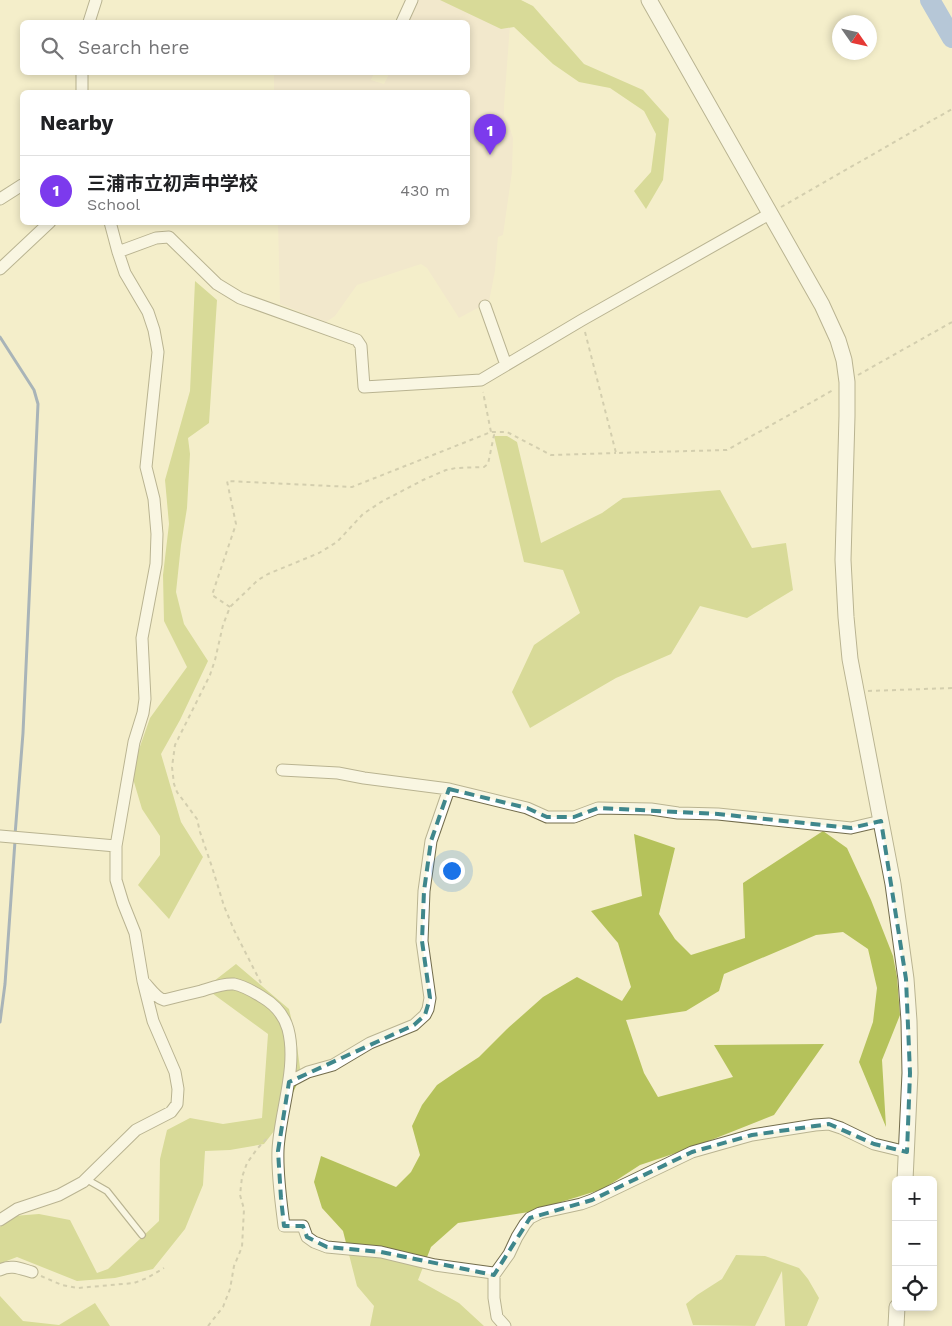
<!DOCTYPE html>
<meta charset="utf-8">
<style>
:root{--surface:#fff;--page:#f2f2f2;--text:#202124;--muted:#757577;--line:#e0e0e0;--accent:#7c3aed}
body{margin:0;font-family:"Work Sans","Noto Sans JP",sans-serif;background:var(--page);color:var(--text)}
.controls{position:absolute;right:15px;bottom:15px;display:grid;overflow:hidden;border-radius:8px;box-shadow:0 2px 8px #0003}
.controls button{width:45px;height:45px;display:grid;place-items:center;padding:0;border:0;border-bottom:1px solid var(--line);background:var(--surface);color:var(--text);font:25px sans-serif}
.compass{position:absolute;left:832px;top:15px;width:45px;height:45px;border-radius:50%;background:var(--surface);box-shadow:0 2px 8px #0003;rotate:124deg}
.you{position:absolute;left:451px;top:870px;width:18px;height:18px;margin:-12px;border:4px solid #fff;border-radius:50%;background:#1a73e8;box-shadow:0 0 0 8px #1a73e833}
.badge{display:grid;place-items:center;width:32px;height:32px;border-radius:50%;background:var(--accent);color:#fff;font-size:16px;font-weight:700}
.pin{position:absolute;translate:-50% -41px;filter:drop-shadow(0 1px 2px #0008)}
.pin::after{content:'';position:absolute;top:26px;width:18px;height:15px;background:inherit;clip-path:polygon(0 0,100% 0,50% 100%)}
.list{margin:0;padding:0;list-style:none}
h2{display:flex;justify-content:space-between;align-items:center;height:65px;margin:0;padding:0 20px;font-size:21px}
h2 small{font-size:16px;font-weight:400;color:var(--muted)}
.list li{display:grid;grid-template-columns:32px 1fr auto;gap:15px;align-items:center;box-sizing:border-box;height:70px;padding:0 20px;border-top:1px solid var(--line)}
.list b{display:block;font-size:19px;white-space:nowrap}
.list p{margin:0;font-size:16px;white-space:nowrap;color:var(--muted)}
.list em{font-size:16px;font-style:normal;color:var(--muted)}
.icon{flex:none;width:28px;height:28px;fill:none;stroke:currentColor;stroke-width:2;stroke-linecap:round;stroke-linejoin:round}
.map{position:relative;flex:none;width:952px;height:1326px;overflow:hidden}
.search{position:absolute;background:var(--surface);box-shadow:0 2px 8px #0003;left:20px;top:20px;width:450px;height:55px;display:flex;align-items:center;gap:12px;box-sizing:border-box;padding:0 18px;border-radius:8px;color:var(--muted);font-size:19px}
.panel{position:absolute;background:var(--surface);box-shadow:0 2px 8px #0003;left:20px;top:90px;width:450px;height:135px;border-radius:8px}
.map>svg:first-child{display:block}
.education{fill:#f0e0ce}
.forest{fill:#b5c25b}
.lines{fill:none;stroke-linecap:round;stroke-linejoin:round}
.stream{stroke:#4f6ea3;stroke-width:3}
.river{stroke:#6a97e7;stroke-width:20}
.lane-casing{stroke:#726c4c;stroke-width:8}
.street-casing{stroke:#726c4c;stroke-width:13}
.secondary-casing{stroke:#726c4c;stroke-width:17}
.path{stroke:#aca78c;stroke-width:2;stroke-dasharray:4 4;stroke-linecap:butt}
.lane{stroke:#fff;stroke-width:5.5}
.street{stroke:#fff;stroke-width:11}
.secondary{stroke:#fff;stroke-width:15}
.marked{fill:none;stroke:#3f878c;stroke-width:4;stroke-dasharray:10 6;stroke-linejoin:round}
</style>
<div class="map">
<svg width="952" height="1326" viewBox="0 0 952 1326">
<rect width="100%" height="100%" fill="#f4eecb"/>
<path class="education" d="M 417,0 L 442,0 L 510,25 L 504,106 L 504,116 L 509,125 L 513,138 L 512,172 L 503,235 L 498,237 L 495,271 L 489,302 L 459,318 L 427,268 L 421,264 L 357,285 L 335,316 L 326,322 L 280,304 L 278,223 L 468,222 L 468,92 L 274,92 L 274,73 L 374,73 L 371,80 L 384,84 L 388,76 L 387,73 L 468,72 L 468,22 L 406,22 Z"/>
<path class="forest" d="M 440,0 L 521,0 L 533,6 L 584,64 L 643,90 L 669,119 L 663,180 L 646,209 L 634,191 L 651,172 L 656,134 L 644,111 L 610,88 L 579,82 L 553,64 L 514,27 L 501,29 Z
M 195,281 L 217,300 L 209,423 L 188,438 L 190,454 L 187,508 L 181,545 L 176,592 L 184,624 L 208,661 L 180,720 L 161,754 L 181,822 L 203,857 L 169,919 L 138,885 L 160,855 L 160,836 L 142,809 L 131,772 L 150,718 L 187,667 L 164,621 L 163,575 L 169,524 L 165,480 L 190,391 Z
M 494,436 L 507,436 L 517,442 L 541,543 L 602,513 L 623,498 L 720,490 L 752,548 L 786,543 L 793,590 L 747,618 L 700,606 L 671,654 L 616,678 L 530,728 L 512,692 L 534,645 L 580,613 L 563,570 L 524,562 Z
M 823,831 L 847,848 L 871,900 L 893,956 L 897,977 L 900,1015 L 882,1060 L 886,1127 L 859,1062 L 873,1022 L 877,988 L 868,949 L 843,932 L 816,935 L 724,974 L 719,991 L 686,1011 L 626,1020 L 644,1073 L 658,1097 L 733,1077 L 714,1045 L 824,1044 L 774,1115 L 691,1148 L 640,1165 L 603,1189 L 529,1212 L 458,1223 L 431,1247 L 418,1280 L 459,1303 L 484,1326 L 370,1326 L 374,1306 L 357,1286 L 343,1231 L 322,1208 L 314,1182 L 321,1156 L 396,1187 L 411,1172 L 420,1155 L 412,1126 L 422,1105 L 437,1085 L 456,1072 L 479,1057 L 507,1029 L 543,997 L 577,977 L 622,1001 L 631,987 L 618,943 L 591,911 L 642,896 L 634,834 L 675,848 L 659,914 L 675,939 L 691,955 L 745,938 L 743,883 Z
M 236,964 L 289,1009 L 296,1039 L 301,1075 L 278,1126 L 264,1144 L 230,1150 L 205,1151 L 203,1185 L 185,1229 L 153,1269 L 115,1278 L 77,1281 L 17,1257 L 4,1262 L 0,1276 L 0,1227 L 13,1216 L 39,1214 L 70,1220 L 97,1273 L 108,1269 L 159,1221 L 160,1159 L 167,1130 L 190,1118 L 223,1124 L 262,1118 L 268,1034 L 205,988 Z
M 736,1255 L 765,1256 L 799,1268 L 808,1279 L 819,1298 L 807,1326 L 785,1326 L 782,1271 L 755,1326 L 693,1325 L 686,1304 L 697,1295 L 722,1279 Z
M 0,1296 L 23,1321 L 59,1325 L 95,1303 L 110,1326 L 0,1326 Z"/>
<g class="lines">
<path class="stream" d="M 0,337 L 34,390 L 38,404 L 23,733 L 15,835
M 0,1022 L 5,984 L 15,841"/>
<path class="river" d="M 930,0 L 952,38"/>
<g class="lane-casing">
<path id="lane" d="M 86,1179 L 107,1191 L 142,1235"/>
</g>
<g class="street-casing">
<path id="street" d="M 89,22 L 96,0
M 402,22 L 412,0
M 82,72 L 82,92
M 0,199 L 22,185
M 118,252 L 156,238 L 169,237 L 217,284 L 240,298 L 357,340 L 361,346 L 364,387 L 481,380 L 582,320 L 771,213
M 0,269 L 50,222
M 485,306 L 506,365
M 282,770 L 338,773 L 364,778 L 449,789 L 527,808 L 547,817 L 574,817 L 598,808 L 651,809 L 678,813 L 718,814 L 851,828 L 881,821
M 0,836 L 116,846
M 144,982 C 150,988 156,998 164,1000 C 176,997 188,994 201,991 C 211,988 223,983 234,984 C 244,986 254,992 262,997 C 274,1004 284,1015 288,1029 C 298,1067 280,1111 278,1150 C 277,1175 281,1201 284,1226 L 303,1226 L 307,1237 L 314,1242 L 327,1247 L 381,1252 L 435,1265 L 493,1273 L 494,1275
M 289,1082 L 308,1072 L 333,1065 L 370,1043 L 414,1025 L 425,1015 L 428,1009 L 430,998 L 422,941 L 424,891 L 431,841 L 449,789
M 0,1220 L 17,1209 L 59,1195 L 83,1182 L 136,1130 L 171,1112 L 177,1104 L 178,1089 L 175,1072 L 153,1021 L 143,981 L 135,933 L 123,903 L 116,880 L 116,846 L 134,742 L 143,713 L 145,699 L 142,638 L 156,564 L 157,534 L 154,499 L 146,467 L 158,352 L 154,330 L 148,312 L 125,273 L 118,252 L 110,222
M 0,1270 C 11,1264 21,1269 32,1272
M 505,1326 L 497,1317 L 494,1298 L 494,1275 L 509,1254 L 517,1237 L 525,1224 L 530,1218 L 540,1213 L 581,1204 L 592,1200 L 692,1152 L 752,1135 L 815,1125 L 829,1124 L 841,1128 L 874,1144 L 907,1152"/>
</g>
<g class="secondary-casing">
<path id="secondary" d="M 649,0 L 822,305 L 838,340 L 844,360 L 847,382 L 847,416 L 843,560 L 846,617 L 850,659 L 893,884 L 906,979 L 909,1021 L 910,1073 L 905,1180
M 896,1326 L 897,1307"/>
</g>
<path class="path" d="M 781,207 L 952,109
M 585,332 L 616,453 L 727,450 L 835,389
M 858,375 L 952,322
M 230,607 L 212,595 L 236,524 L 227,481 L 352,487 L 491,432 L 507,432 L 551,455 L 616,453
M 868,691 L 952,688
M 261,983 L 234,930 L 224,906 L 212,867 L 200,832 L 197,819 L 177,792 L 174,784 L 172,767 L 175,745 L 210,675 L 215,660 L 223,625 L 230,607 L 258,580 L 268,574 L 319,553 L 337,542 L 363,514 L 381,502 L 423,480 L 446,470 L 456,468 L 484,467 L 488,464 L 494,435 L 491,432 L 483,392
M 41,1276 L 62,1285 L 78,1288 L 134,1283 L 147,1278 L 164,1268
M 208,1326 L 223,1307 L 230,1289 L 234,1266 L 242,1247 L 244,1209 L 240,1195 L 242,1177 L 247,1163 L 257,1149 L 269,1136"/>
<use href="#lane" class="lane"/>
<use href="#street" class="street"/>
<use href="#secondary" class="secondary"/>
</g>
<path d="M0 0H952V1326H0ZM 449,789 L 527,808 L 547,817 L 574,817 L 598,808 L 718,814 L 851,828 L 881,821 L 906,979 L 910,1073 L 907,1152 L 874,1144 L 829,1124 L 752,1135 L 692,1152 L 592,1200 L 530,1218 L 494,1275 L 381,1252 L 327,1247 L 307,1237 L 303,1226 L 284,1226 L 281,1198 L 278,1151 L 289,1082 L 414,1025 L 425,1015 L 430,998 L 422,941 L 424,891 L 431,841 Z" fill="#f4eecb" fill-opacity=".55" fill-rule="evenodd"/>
<path class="marked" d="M 449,789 L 527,808 L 547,817 L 574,817 L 598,808 L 718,814 L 851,828 L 881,821 L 906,979 L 910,1073 L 907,1152 L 874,1144 L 829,1124 L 752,1135 L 692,1152 L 592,1200 L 530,1218 L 494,1275 L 381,1252 L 327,1247 L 307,1237 L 303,1226 L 284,1226 L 281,1198 L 278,1151 L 289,1082 L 414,1025 L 425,1015 L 430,998 L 422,941 L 424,891 L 431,841 Z"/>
</svg>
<div class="controls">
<button>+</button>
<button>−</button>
<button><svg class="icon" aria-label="locate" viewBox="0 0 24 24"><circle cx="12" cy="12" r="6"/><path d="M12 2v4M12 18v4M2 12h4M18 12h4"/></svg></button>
</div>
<svg class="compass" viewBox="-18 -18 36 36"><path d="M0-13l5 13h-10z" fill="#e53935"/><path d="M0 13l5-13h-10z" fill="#757577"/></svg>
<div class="you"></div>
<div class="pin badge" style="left:490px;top:155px">1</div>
<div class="search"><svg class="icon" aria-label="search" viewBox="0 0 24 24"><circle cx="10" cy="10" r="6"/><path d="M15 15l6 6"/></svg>Search here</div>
<section class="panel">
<h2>Nearby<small></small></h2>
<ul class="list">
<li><span class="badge">1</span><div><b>三浦市立初声中学校</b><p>School</p></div><em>430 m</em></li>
</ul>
</section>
</div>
